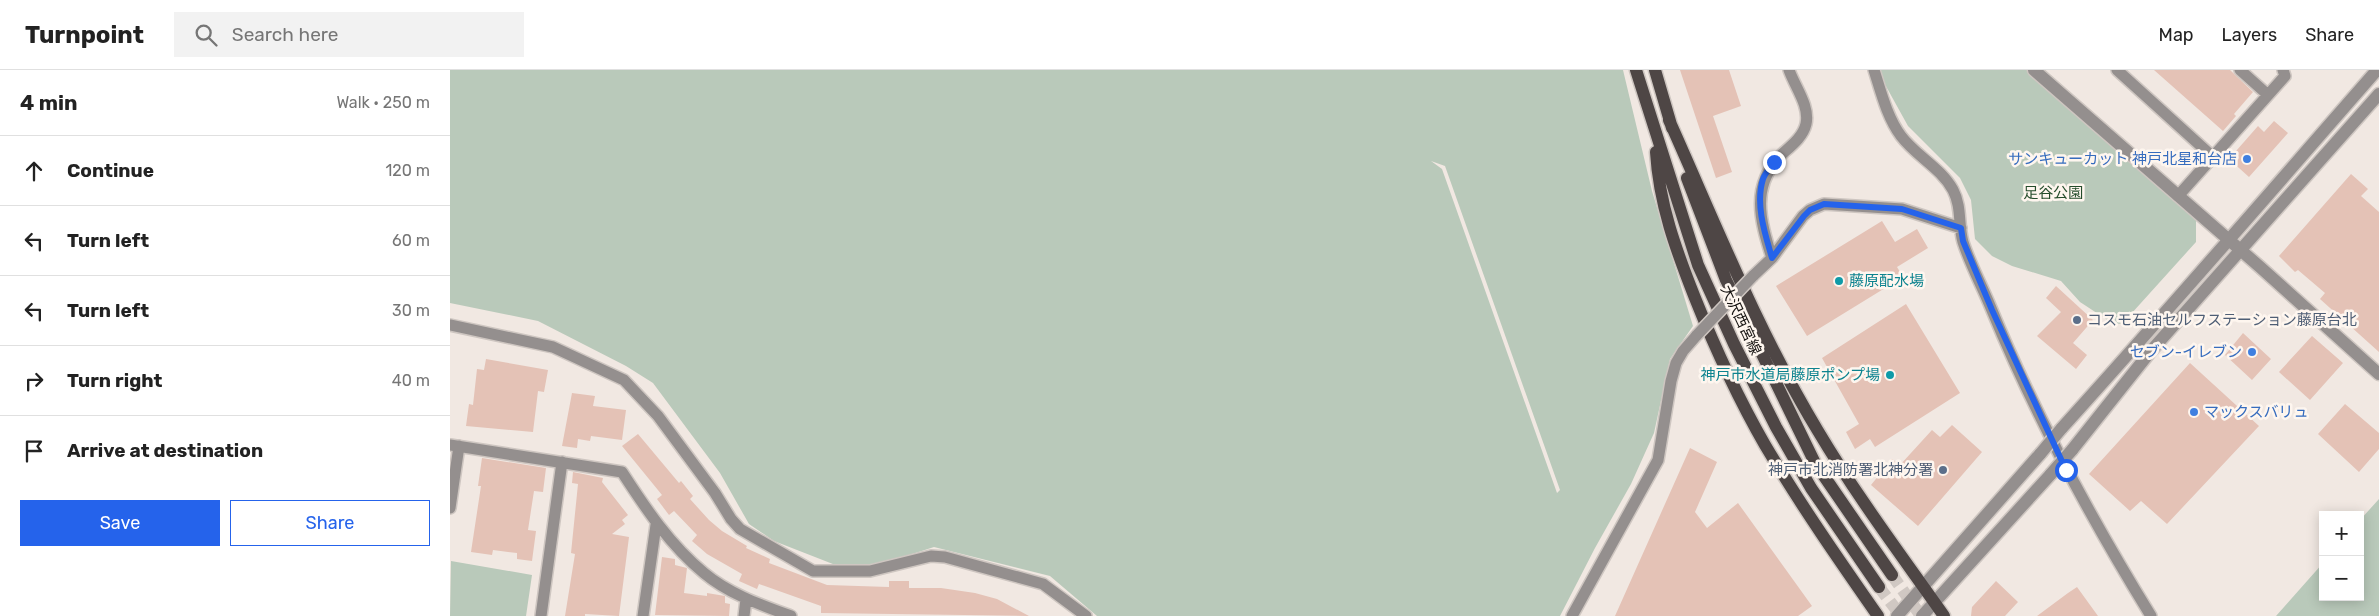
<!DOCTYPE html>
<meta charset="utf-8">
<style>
:root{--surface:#fff;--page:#f2f2f2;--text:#222;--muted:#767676;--line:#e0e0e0;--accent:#2563eb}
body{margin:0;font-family:Rubik,"Noto Sans JP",sans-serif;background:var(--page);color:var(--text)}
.controls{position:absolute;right:15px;bottom:15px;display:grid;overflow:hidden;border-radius:0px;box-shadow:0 2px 12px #0003}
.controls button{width:45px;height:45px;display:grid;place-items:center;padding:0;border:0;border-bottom:1px solid var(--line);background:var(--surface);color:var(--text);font:25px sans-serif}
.stop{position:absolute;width:15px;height:15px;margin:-11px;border:4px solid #2563eb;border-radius:50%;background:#fff}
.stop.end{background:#2563eb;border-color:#fff;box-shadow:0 1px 5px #0008}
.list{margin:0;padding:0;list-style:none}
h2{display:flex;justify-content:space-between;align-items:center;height:65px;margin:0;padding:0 20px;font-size:21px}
h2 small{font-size:16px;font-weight:400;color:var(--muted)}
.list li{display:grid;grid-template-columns:32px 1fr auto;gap:15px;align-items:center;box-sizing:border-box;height:70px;padding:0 20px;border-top:1px solid var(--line)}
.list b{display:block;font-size:19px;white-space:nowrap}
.list em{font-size:16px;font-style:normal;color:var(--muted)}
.actions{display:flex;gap:10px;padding:15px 20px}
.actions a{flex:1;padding:11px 0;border:1px solid var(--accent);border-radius:0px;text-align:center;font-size:18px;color:var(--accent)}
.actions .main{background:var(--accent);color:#fff}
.icon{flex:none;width:28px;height:28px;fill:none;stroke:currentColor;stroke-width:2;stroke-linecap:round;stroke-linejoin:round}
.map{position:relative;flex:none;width:1929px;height:546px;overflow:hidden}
header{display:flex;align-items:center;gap:30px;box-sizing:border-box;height:70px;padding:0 25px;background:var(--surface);border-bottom:1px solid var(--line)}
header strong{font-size:24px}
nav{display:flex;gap:28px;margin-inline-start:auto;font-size:18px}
.search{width:350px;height:45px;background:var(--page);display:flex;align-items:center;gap:12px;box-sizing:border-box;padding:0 18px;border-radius:0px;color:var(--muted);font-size:19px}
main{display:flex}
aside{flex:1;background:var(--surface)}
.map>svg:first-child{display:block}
.green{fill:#b9c9ba;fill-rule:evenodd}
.building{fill:#e4c2b6}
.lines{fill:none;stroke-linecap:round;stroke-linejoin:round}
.primary-tunnel{stroke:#d0c8c3;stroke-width:12;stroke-dasharray:12 6;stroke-linecap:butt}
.minor-casing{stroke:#cec6c1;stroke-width:14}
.tertiary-casing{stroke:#cec6c1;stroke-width:15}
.primary-casing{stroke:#cec6c1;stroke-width:15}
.minor{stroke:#948f8e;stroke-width:11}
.tertiary{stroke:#948f8e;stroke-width:12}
.primary{stroke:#4e4645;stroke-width:12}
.minor-bridge-casing{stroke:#cec6c1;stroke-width:14;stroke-linecap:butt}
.tertiary-bridge-casing{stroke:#cec6c1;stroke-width:15;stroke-linecap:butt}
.minor-bridge{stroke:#948f8e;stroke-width:11}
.tertiary-bridge{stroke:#948f8e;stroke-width:12}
.route{stroke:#2563eb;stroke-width:6}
.shop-dot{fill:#3f7fe0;stroke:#fef6ef;stroke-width:2}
.culture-dot{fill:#0f9aa8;stroke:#fef6ef;stroke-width:2}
.service-dot{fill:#5c6f8a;stroke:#fef6ef;stroke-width:2}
.labels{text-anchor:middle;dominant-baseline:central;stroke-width:5;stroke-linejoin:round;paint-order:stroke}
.shop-label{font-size:15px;fill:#366cbe;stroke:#fef6ef;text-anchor:end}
.park-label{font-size:15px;fill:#244c2b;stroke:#fef6ef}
.culture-label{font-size:15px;fill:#0d838f;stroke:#fef6ef;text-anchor:start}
.street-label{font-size:15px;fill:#161311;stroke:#fef6ef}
.service-label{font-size:15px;fill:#4e5e75;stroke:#fef6ef;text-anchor:start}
</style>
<header>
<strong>Turnpoint</strong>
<div class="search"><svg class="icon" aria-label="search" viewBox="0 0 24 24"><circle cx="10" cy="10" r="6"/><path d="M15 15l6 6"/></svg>Search here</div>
<nav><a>Map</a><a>Layers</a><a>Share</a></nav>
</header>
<main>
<aside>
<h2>4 min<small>Walk · 250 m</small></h2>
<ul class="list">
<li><svg class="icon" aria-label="ahead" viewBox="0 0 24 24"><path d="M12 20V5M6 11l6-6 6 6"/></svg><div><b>Continue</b></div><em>120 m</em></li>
<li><svg class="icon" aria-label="left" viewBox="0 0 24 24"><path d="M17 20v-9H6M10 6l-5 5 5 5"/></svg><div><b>Turn left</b></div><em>60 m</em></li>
<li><svg class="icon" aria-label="left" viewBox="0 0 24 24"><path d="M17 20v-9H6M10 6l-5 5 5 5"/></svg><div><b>Turn left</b></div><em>30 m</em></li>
<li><svg class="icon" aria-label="right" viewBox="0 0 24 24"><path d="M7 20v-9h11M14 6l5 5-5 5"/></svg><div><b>Turn right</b></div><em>40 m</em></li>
<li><svg class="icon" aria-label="arrive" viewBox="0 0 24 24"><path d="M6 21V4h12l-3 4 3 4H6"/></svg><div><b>Arrive at destination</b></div></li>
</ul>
<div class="actions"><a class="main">Save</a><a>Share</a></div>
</aside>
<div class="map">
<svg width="1929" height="546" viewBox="0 0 1929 546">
<rect width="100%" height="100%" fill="#f1e8e2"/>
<path class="green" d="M 0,0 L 1173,0 L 1202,121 L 1243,256 L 1220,289 L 1204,363 L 1181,414 L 1145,478 L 1110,546 L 647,546 L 600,506 L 484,477 L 428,495 L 388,496 L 324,471 L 299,454 L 270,403 L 203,313 L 176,296 L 88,251 L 0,233 ZM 981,91 L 995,96 L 1110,420 L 1107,423 L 992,99 Z
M 1427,0 L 1584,0 L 1746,141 L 1746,172 L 1672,254 L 1662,253 L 1630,232 L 1611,211 L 1562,196 L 1542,186 L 1525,169 L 1521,130 L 1510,108 L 1458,56 Z
M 1929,429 L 1929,546 L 1826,546 L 1873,493 L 1873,527 L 1910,527 L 1910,450 Z
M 1,491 L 82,505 L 76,546 L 0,546 Z"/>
<path class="building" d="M 1230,0 L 1279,0 L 1291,36 L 1263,46 L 1282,102 L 1266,108 Z
M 1704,0 L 1780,0 L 1803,22 L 1784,44 L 1786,46 L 1773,61 Z
M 1824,51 L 1838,63 L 1799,107 L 1779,89 L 1808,56 L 1814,62 Z
M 1901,104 L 1918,119 L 1911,126 L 1929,142 L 1929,282 L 1870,229 L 1875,223 L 1848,200 L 1845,202 L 1829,186 Z
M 1432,151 L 1445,172 L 1467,159 L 1478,178 L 1447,197 L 1453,207 L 1357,266 L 1326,216 Z
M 1606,216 L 1643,250 L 1623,273 L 1637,285 L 1626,299 L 1587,266 L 1611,242 L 1596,228 Z
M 1456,234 L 1510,323 L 1425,377 L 1420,369 L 1405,379 L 1396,362 L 1409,354 L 1372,288 Z
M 1793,263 L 1821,289 L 1802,310 L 1775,285 Z
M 1862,266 L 1893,293 L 1860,330 L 1829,302 Z
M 36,289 L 98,300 L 94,322 L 88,321 L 83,362 L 16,356 L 19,334 L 23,335 L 27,299 L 34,300 Z
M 1740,293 L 1809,356 L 1717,454 L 1691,431 L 1680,441 L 1639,404 Z
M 122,323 L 145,326 L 143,336 L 176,340 L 172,370 L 141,366 L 140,371 L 128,369 L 127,378 L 112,376 Z
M 1895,334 L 1929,363 L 1929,379 L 1909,402 L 1868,364 Z
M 1502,355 L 1532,382 L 1468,456 L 1421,415 L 1442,389 L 1450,395 L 1482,360 L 1490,367 Z
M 188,364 L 229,413 L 231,411 L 243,426 L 240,429 L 259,450 L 272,461 L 297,476 L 296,478 L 320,489 L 319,493 L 377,515 L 439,517 L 439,511 L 459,511 L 459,518 L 491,518 L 525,523 L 547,529 L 579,546 L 371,543 L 371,536 L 309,514 L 307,519 L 289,511 L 292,504 L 257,484 L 242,471 L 247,465 L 224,441 L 219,445 L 207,429 L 212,425 L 172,376 Z
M 1240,378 L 1267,392 L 1245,442 L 1257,458 L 1288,433 L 1362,536 L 1348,546 L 1165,546 Z
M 32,388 L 96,398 L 93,422 L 84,421 L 78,460 L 86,461 L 82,491 L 67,489 L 67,483 L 43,480 L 42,485 L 21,482 L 31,416 L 28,416 Z
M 123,402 L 153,408 L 152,412 L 178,445 L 172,450 L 175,454 L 162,464 L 179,467 L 169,546 L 135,544 L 135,546 L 115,546 L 125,484 L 121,483 L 128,414 L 122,413 Z
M 212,487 L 225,489 L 225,495 L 237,498 L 234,523 L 257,526 L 257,523 L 275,526 L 275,533 L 280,534 L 279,546 L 205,545 Z
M 1546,511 L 1568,532 L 1555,546 L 1521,546 L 1522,537 Z
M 1627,517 L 1648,546 L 1587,546 L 1618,523 Z"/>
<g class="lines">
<path class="primary-tunnel" d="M 1442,505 L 1471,546
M 1429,517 L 1451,546"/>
<g class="minor-casing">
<path id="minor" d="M 1424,0 C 1431,22 1437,47 1451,66 C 1466,86 1491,98 1503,120 C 1512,137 1508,155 1513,172 C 1520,194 1532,216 1541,238 C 1585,345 1640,447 1701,546
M 1667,0 L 1763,87
M 1790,0 L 1818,25
M 1728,126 L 1835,6 L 1833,0
M 1322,188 C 1310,150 1300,116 1332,84 C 1341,76 1353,67 1356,54 C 1360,36 1345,17 1339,0
M 1303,206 L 1322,188 L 1353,146 L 1360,140 L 1374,134 L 1452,139 L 1511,158
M 0,255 L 103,277 L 174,310 L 208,346 L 265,423 L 281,449 L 290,459 L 363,501 L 420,501 L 481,486 L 495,487 L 593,514 L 636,546
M 0,375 L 172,402 C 196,439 220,475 254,503 C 279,524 311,535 341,546
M 0,438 L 9,376
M 91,546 L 112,392
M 193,546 L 206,455
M 294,546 L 296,529
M 1122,546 L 1208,390 L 1221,311 L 1226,293 L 1233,281 L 1247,265"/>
</g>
<g class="tertiary-casing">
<path id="tertiary" d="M 1584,0 L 1810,197 L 1929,304
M 1611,359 C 1718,241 1822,120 1927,0
M 1622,380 L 1700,282 L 1929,24
M 1447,546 L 1591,383
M 1472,546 L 1601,404"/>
</g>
<g class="primary-casing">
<path id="primary" d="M 1186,0 L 1248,195 L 1284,274 L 1326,357 L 1361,418 L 1429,517
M 1205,0 L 1222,58
M 1219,50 C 1266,155 1308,262 1368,361 C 1406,425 1451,485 1494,546
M 1206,82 C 1209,134 1226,180 1245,228 C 1265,278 1288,328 1315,375 C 1350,434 1389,490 1428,546
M 1237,108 L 1276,210 L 1365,393 L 1442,505"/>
</g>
<use href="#minor" class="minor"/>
<use href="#tertiary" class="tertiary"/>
<use href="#primary" class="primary"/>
<g class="minor-bridge-casing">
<path id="minor-bridge" d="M 1247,265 L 1303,206"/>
</g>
<g class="tertiary-bridge-casing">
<path id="tertiary-bridge" d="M 1591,383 L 1611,359
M 1601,404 L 1622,380"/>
</g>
<use href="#minor-bridge" class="minor-bridge"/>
<use href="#tertiary-bridge" class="tertiary-bridge"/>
</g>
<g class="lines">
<path class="route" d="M 1324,92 C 1321,97 1315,103 1313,109 C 1305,134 1315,164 1322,188 L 1354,146 L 1360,140 L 1374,134 L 1452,139 L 1511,158 L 1513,171 L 1542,240 L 1616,400"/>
</g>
<g class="shop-dot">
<circle cx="1797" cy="89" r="5"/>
<circle cx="1802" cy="282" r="5"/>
<circle cx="1744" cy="342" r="5"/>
</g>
<g class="culture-dot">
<circle cx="1389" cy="211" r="5"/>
<circle cx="1440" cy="305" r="5"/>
</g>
<g class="service-dot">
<circle cx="1627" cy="250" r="5"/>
<circle cx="1493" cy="400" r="5"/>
</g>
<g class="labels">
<g class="shop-label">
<text x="1787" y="89">サンキューカット 神戸北星和台店</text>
<text x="1792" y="282">セブン-イレブン</text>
<text x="1754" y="342" text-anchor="start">マックスバリュ</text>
</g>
<g class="park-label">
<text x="1603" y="123">足谷公園</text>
</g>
<g class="culture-label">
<text x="1399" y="211">藤原配水場</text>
<text x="1430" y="305" text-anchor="end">神戸市水道局藤原ポンプ場</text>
</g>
<g class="street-label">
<text transform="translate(1291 250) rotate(65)">大沢西宮線</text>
</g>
<g class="service-label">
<text x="1637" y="250">コスモ石油セルフステーション藤原台北</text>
<text x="1483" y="400" text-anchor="end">神戸市北消防署北神分署</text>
</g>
</g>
</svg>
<div class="controls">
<button>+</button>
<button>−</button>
</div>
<div class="stop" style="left:1616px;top:400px"></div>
<div class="stop end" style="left:1324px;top:92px"></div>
</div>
</main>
